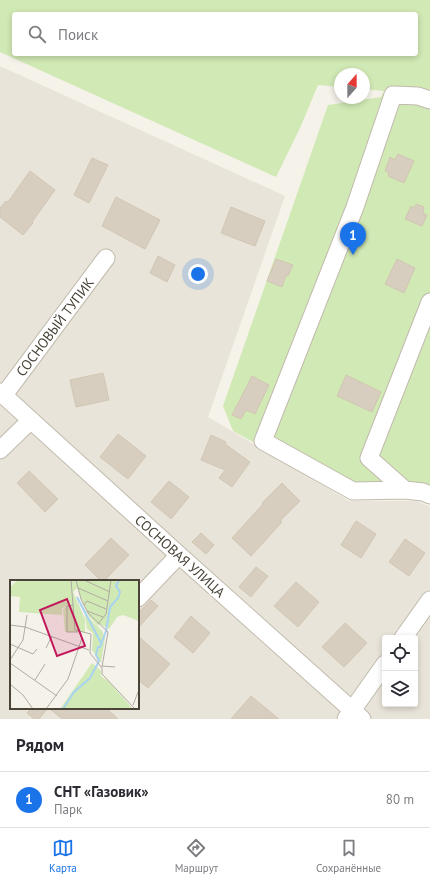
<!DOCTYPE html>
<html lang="ru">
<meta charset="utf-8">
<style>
:root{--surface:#fff;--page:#f2f2f3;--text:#2b2b33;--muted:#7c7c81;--line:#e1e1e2;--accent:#1a73e8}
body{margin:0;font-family:"PT Sans",sans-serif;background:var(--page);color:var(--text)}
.controls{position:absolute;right:12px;bottom:12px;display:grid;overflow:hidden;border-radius:4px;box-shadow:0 2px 6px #0003}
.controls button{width:36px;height:36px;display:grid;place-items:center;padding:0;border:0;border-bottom:1px solid var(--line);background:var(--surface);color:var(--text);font:20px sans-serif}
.compass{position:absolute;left:334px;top:68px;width:36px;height:36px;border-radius:50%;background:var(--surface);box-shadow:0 2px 6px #0003;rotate:21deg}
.you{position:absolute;left:198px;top:274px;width:14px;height:14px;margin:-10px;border:3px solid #fff;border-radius:50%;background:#1a73e8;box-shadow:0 0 0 6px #1a73e833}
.badge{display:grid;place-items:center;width:26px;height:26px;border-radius:50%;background:var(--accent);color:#fff;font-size:13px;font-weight:700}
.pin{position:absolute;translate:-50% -33px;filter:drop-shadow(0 1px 2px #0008)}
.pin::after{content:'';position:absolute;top:21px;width:14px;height:12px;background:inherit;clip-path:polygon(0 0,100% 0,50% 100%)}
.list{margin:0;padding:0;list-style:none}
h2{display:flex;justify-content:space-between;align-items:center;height:52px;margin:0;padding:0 16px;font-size:17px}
h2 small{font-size:13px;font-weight:400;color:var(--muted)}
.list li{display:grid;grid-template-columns:26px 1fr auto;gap:12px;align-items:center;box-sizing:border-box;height:56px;padding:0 16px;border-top:1px solid var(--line)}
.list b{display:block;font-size:15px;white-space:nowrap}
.list p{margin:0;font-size:13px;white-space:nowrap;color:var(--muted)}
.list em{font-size:13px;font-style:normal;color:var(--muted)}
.icon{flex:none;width:22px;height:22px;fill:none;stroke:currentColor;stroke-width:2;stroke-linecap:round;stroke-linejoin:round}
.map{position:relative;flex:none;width:430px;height:719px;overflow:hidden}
.search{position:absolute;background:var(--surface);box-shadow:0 2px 6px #0003;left:12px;right:12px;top:12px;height:44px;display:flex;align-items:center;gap:10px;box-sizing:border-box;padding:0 14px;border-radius:4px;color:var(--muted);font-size:15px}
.sheet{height:108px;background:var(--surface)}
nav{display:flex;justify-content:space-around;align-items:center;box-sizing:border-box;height:56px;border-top:1px solid var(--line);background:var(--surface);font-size:11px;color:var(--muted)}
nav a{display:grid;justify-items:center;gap:2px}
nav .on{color:var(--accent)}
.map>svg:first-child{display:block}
.residential{fill:#e9e4d9;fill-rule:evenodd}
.green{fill:#d1e9b4;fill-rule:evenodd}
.building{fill:#d7cec0;stroke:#d2c6b3}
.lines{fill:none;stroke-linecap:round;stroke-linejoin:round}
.minor-casing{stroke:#c1baad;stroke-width:19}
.minor{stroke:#fff;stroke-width:17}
.labels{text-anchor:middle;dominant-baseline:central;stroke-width:4;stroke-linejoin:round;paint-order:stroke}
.street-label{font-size:14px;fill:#494338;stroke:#fff}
.inset-river{fill:none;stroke:#a8d3f1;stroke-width:2}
.inset-road{fill:none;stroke:#b0aca3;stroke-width:1}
.view{fill:#c2185b;fill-opacity:0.15;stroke:#c2185b;stroke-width:2}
.inset-edge{fill:none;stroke:#494338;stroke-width:2}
</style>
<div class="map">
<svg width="430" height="719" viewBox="0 0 430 719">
<rect width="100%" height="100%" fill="#f5f2ea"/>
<path class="residential" d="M 0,66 L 285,196 L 208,417 L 349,501 L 417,501 L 430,507 L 430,719 L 0,719 ZM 11,581 L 138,581 L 138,708 L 11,708 ZM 385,638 L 415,638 L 415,704 L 385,704 Z"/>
<path class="green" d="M 0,0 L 430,0 L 430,502 L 419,497 L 350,495 L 233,431 L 223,406 L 328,105 L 381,97 L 384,91 L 364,89 L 364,74 L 340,74 L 340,87 L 318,85 L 300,128 L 276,177 L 0,52 ZM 14,14 L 416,14 L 416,54 L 14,54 Z"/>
<path class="building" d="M 398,154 L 414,161 L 404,183 L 388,176 L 389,173 L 385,171 L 390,157 L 395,160 Z
M 92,158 L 108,165 L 89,203 L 74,195 Z
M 30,171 L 55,190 L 32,222 L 33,223 L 23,235 L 0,217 L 0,208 L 6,201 L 8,202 Z
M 116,197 L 160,220 L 145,249 L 102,226 Z
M 416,204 L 424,207 L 423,213 L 427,215 L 422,226 L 405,219 L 411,206 L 414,208 Z
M 231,207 L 265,221 L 255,246 L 221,233 Z
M 158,256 L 175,265 L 167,282 L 150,273 Z
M 276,259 L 293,265 L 288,276 L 286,275 L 282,287 L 267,281 Z
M 397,259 L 415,268 L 404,293 L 385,284 Z
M 103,373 L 109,400 L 76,407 L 70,380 Z
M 346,375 L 381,392 L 372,412 L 337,396 Z
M 252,376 L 269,385 L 255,414 L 246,410 L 241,419 L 232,415 Z
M 118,434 L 146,456 L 128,479 L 100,457 Z
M 211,435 L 226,442 L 225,444 L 250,462 L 232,487 L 219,478 L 225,470 L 201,460 Z
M 29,471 L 58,499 L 45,512 L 17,483 Z
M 169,481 L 189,497 L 171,519 L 151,502 Z
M 282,483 L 300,501 L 280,521 L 282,522 L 251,556 L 232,538 L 263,504 L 262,503 Z
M 356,521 L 376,534 L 361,558 L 341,545 Z
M 201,533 L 214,545 L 206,554 L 192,542 Z
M 111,538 L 129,555 L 104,581 L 101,581 L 85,565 Z
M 405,539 L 425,553 L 409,576 L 389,562 Z
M 256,567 L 268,576 L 251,597 L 239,587 Z
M 296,582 L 319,602 L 298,627 L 274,606 Z
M 151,600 L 158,606 L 138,628 L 138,613 Z
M 191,616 L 210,633 L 193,653 L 174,637 Z
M 345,623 L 367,643 L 344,667 L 322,647 Z
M 138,636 L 170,664 L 148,688 L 138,680 Z
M 251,696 L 279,719 L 231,719 Z
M 31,708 L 48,708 L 39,719 L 34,719 L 27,713 Z
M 49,708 L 106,708 L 118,719 L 62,719 Z"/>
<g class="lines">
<g class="minor-casing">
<path id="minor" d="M 430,302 L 369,458 L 405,490 L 423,492 L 430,495
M 0,392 L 179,555 L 362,719
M 4,395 L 106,258
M 0,450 L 31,420
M 405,490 L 353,491 L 263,441 L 355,207 L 393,95 L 418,96 L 430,100
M 138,598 L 179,555
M 403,638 L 430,600
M 346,719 L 385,664"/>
</g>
<use href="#minor" class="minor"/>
</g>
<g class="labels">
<g class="street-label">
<text transform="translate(55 327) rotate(-53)">СОСНОВЫЙ ТУПИК</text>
<text transform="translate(180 556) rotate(42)">СОСНОВАЯ УЛИЦА</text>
</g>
</g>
<g transform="translate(10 580)">
<rect width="129" height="129" fill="#f5f2ea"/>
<path d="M 8,0 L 129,0 L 129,41 L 113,35 L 107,37 L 99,49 L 90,44 L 88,46 L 78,35 L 67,8 L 63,12 L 75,39 L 75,52 L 55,52 L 53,29 L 56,27 L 52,28 L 52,35 L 9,32 L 10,17 L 0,16 L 0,7 ZM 75,34 L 92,51 L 95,58 L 91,83 L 82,70 L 83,53 L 77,49 ZM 82,83 L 91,91 L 91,96 L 99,102 L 123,129 L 50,129 Z" fill="#d1e9b4"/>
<path class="inset-river" d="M 67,17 L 91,63M 53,129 L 64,112 L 80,98 L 89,81 L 86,75 L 88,67 L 90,67 L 96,51 L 100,27 L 108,18 L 110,12 L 106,6 L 109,0"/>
<path class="inset-road" d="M 61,0 L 65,50 L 81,54 L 80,73 L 92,88 L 92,94 L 125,129M 66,0 L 71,19 L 78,33 L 98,52 L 92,87M 74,0 L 100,12M 68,8 L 98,21M 64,25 L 57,26 L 57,52 L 68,52M 74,25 L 77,21 L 96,29M 77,31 L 93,37M 88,44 L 96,34 L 101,0M 0,45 L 15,47 L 79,70M 0,64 L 23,74 L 27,69M 36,68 L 42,56M 0,80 L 13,60 L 17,35M 0,83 L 47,116M 92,86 L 105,87M 25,100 L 35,84M 0,104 L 13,115 L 23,129M 123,125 L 128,112M 36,129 L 58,99 L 72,58"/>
<path class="view" d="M 57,19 L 75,66 L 47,76 L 30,30 Z"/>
<rect width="129" height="129" class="inset-edge"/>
</g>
</svg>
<div class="controls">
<button><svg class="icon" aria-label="locate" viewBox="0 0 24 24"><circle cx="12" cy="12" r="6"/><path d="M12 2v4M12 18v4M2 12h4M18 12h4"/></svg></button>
<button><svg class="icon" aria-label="layers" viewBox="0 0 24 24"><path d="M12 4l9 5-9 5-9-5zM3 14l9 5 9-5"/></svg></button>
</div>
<svg class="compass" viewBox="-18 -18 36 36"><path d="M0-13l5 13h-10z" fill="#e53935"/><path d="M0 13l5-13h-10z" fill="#7c7c81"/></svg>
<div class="you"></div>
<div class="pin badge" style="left:353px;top:255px">1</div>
<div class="search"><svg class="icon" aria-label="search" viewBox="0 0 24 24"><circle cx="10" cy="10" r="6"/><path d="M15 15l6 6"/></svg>Поиск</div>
</div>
<section class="sheet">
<h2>Рядом<small></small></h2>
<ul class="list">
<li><span class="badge">1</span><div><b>СНТ «Газовик»</b><p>Парк</p></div><em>80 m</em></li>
</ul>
</section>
<nav>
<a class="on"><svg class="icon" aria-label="map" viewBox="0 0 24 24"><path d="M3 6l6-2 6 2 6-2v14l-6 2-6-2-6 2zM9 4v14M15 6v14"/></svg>Карта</a>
<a><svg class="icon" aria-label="directions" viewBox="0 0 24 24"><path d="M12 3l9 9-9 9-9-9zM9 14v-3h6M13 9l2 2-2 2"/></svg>Маршрут</a>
<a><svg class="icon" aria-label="saved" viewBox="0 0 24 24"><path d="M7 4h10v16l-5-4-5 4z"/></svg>Сохранённые</a>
</nav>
